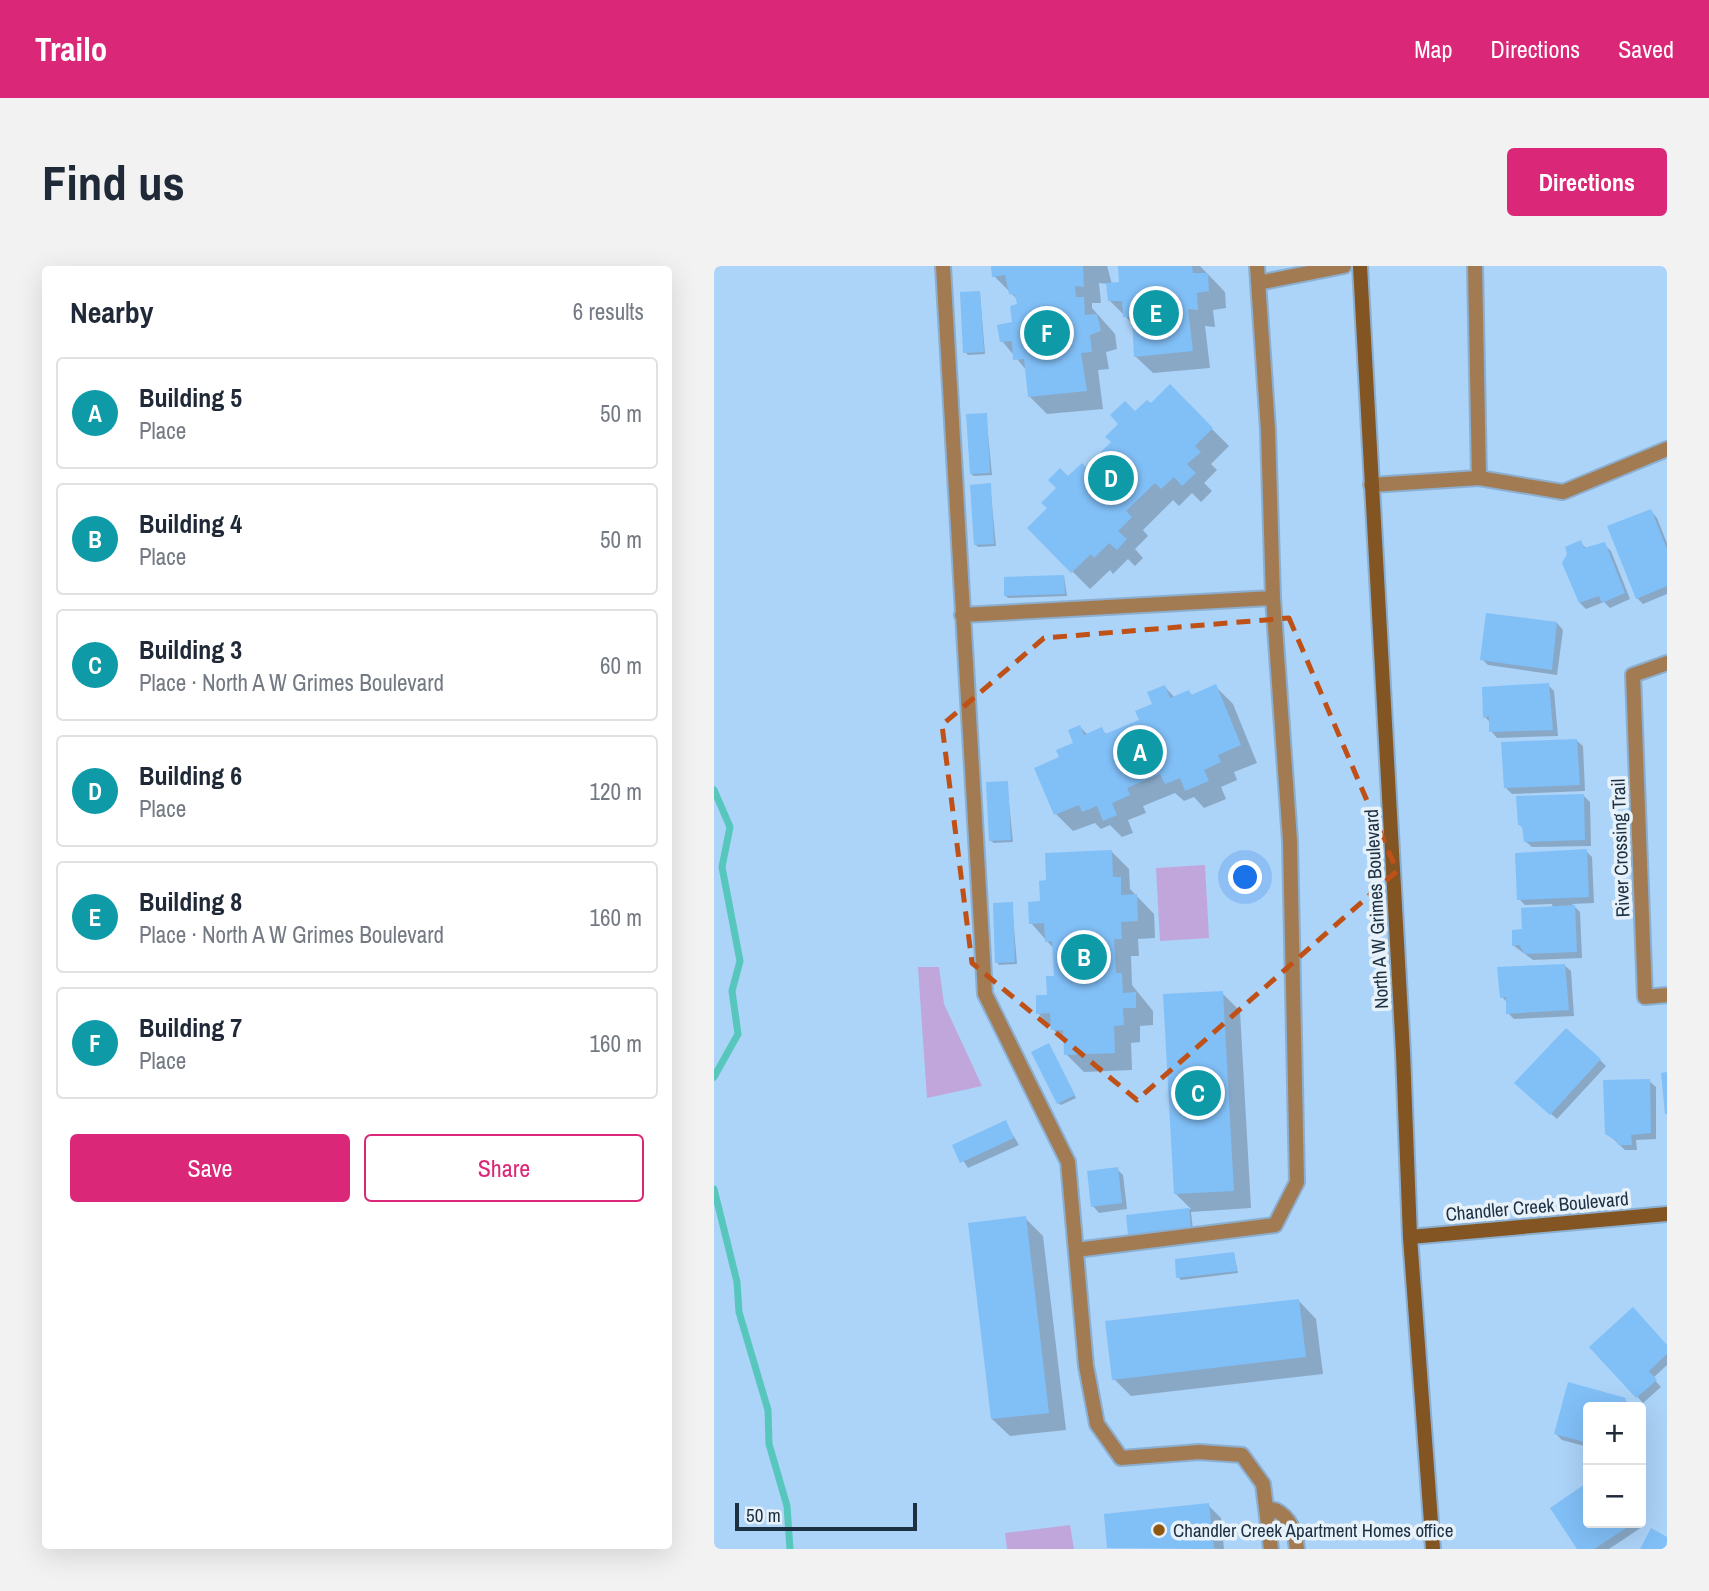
<!DOCTYPE html>
<meta charset="utf-8">
<style>
:root{--surface:#fff;--page:#f2f2f3;--text:#1f2937;--muted:#747a83;--line:#e0e1e3;--accent:#db2777}
body{margin:0;font-family:"Archivo Narrow",sans-serif;background:var(--page);color:var(--text)}
.controls{position:absolute;right:21px;bottom:21px;display:grid;overflow:hidden;border-radius:7px;box-shadow:0 7px 28px #0002}
.controls button{width:63px;height:63px;display:grid;place-items:center;padding:0;border:0;border-bottom:2px solid var(--line);background:var(--surface);color:var(--text);font:35px sans-serif}
.scale{position:absolute;left:21px;bottom:18px;width:182px;box-sizing:border-box;padding-left:7px;border:4px solid #1c3042;border-top:0;font-size:19px;line-height:24px;white-space:nowrap;color:#1c3042;-webkit-text-stroke:5px #e7f1fa;paint-order:stroke}
.you{position:absolute;left:532px;top:612px;width:24px;height:24px;margin:-18px;border:5px solid #fff;border-radius:50%;background:#1a73e8;box-shadow:0 0 0 10px #1a73e833}
.badge{display:grid;place-items:center;width:46px;height:46px;border-radius:50%;background:var(--accent);color:#fff;font-size:23px;font-weight:700}
.pin{position:absolute;translate:-50% -50%;border:4px solid #fff;box-shadow:0 2px 7px #0006}
.list{margin:0;padding:0;list-style:none}
h2{display:flex;justify-content:space-between;align-items:center;height:91px;margin:0;padding:0 28px;font-size:30px}
h2 small{font-size:23px;font-weight:400;color:var(--muted)}
.list li{display:grid;grid-template-columns:46px 1fr auto;gap:21px;align-items:center;box-sizing:border-box;height:112px;margin:0 14px 14px;padding:0 14px;border:2px solid var(--line);border-radius:7px}
.list b{display:block;font-size:26px;white-space:nowrap}
.list p{margin:0;font-size:23px;white-space:nowrap;color:var(--muted)}
.list em{font-size:23px;font-style:normal;color:var(--muted)}
.actions{display:flex;gap:14px;padding:21px 28px}
.actions a{flex:1;padding:16px 0;border:2px solid var(--accent);border-radius:7px;text-align:center;font-size:24px;color:var(--accent)}
.actions .main{background:var(--accent);color:#fff}
.map{position:relative;flex:none;width:953px;height:1283px;overflow:hidden;border-radius:7px}
header{display:flex;align-items:center;gap:42px;box-sizing:border-box;height:98px;padding:0 35px;background:var(--accent);color:#fff}
header strong{font-size:33px}
nav{display:flex;gap:38px;margin-inline-start:auto;font-size:24px}
.intro{display:flex;align-items:center;justify-content:space-between;box-sizing:border-box;height:168px;padding:0 42px}
h1{margin:0;font-size:49px}
.button{padding:18px 32px;border-radius:7px;background:var(--accent);color:#fff;font-size:24px;font-weight:700}
main{display:flex;gap:42px;padding:0 42px}
aside{flex:1;background:var(--surface);border-radius:7px;box-shadow:0 7px 28px #0002}
.map>svg:first-child{display:block}
.green{fill:#c0a6da}
.shadow{fill:#0003}
.lines{fill:none;stroke-linecap:round;stroke-linejoin:round}
.stream{stroke:#57c7bd;stroke-width:7}
.building{fill:#81bff7}
.lane-casing{stroke:#8cafd0;stroke-width:18}
.street-casing{stroke:#8cafd0;stroke-width:18}
.secondary-casing{stroke:#8cafd0;stroke-width:18}
.lane{stroke:#a27b53;stroke-width:14}
.street{stroke:#a27b53;stroke-width:14}
.secondary{stroke:#825522;stroke-width:14}
.marked{fill:none;stroke:#bf5117;stroke-width:5;stroke-dasharray:14 9;stroke-linejoin:round}
.poi-dot{fill:#8f580e;stroke:#e7f1fa;stroke-width:2.5}
.labels{text-anchor:middle;dominant-baseline:central;stroke-width:7;stroke-linejoin:round;paint-order:stroke}
.street-label{font-size:19px;fill:#1c3042;stroke:#e7f1fa}
.poi-label{font-size:19px;fill:#1c3042;stroke:#e7f1fa;text-anchor:start}
</style>
<header>
<strong>Trailo</strong>
<nav><a>Map</a><a>Directions</a><a>Saved</a></nav>
</header>
<div class="intro"><h1>Find us</h1><a class="button">Directions</a></div>
<main>
<aside>
<h2>Nearby<small>6 results</small></h2>
<ul class="list">
<li><span class="badge" style="background:#0f9aa8">A</span><div><b>Building 5</b><p>Place</p></div><em>50 m</em></li>
<li><span class="badge" style="background:#0f9aa8">B</span><div><b>Building 4</b><p>Place</p></div><em>50 m</em></li>
<li><span class="badge" style="background:#0f9aa8">C</span><div><b>Building 3</b><p>Place · North A W Grimes Boulevard</p></div><em>60 m</em></li>
<li><span class="badge" style="background:#0f9aa8">D</span><div><b>Building 6</b><p>Place</p></div><em>120 m</em></li>
<li><span class="badge" style="background:#0f9aa8">E</span><div><b>Building 8</b><p>Place · North A W Grimes Boulevard</p></div><em>160 m</em></li>
<li><span class="badge" style="background:#0f9aa8">F</span><div><b>Building 7</b><p>Place</p></div><em>160 m</em></li>
</ul>
<div class="actions"><a class="main">Save</a><a>Share</a></div>
</aside>
<div class="map">
<svg width="953" height="1283" viewBox="0 0 953 1283">
<rect width="100%" height="100%" fill="#acd3f8"/>
<path class="green" d="M 491,599 L 495,672 L 446,675 L 442,602 Z
M 204,701 L 225,701 L 230,738 L 268,820 L 213,832 Z
M 356,1259 L 360,1283 L 293,1283 L 291,1267 Z"/>
<path class="shadow" d="M 279,0 L 393,0 L 398,18 L 407,18 L 406,0 L 486,0 L 511,26 L 512,42 L 499,44 L 501,61 L 491,60 L 496,102 L 439,107 L 421,90 L 420,59 L 396,35 L 394,18 L 385,17 L 387,37 L 378,37 L 378,42 L 401,68 L 403,83 L 392,86 L 395,103 L 384,104 L 389,143 L 333,148 L 316,131 L 313,105 L 288,75 L 300,58 L 305,40 L 304,34 L 280,10 Z
M 266,27 L 271,88 L 254,89 L 251,86 Z
M 456,121 L 515,180 L 497,198 L 503,204 L 490,217 L 498,225 L 487,236 L 478,227 L 465,240 L 459,234 L 429,264 L 434,270 L 421,283 L 429,292 L 421,300 L 414,293 L 399,308 L 396,304 L 376,323 L 315,262 L 335,242 L 354,213 L 372,203 L 399,177 L 421,147 L 437,140 Z
M 272,148 L 278,209 L 260,210 L 257,208 Z
M 276,219 L 282,280 L 264,281 L 261,278 Z
M 937,245 L 943,252 L 953,277 L 953,328 L 929,338 L 923,332 Z
M 867,277 L 873,283 L 890,278 L 897,285 L 916,333 L 896,342 L 890,336 L 872,343 L 866,337 Z
M 350,310 L 353,330 L 294,332 L 292,330 Z
M 843,357 L 849,364 L 843,409 L 774,399 L 768,393 Z
M 834,419 L 840,425 L 844,470 L 783,472 L 777,465 L 777,457 L 771,451 Z
M 501,420 L 519,438 L 543,497 L 520,506 L 523,514 L 507,521 L 512,533 L 490,542 L 480,531 L 470,535 L 461,527 L 429,540 L 432,547 L 414,554 L 419,567 L 408,571 L 396,559 L 387,563 L 381,557 L 359,565 L 342,548 L 347,492 L 361,478 L 366,461 L 374,469 L 387,463 L 393,469 L 428,455 L 451,421 L 461,432 L 475,426 L 479,430 Z
M 862,474 L 869,480 L 871,525 L 798,528 L 792,522 Z
M 293,517 L 299,576 L 280,577 L 277,575 Z
M 870,530 L 876,536 L 877,580 L 818,581 L 811,575 L 810,563 L 805,558 Z
M 872,585 L 878,591 L 880,637 L 858,638 L 866,646 L 868,692 L 819,694 L 800,680 L 810,664 L 839,642 L 838,638 L 811,639 L 805,633 Z
M 398,586 L 415,603 L 416,623 L 440,648 L 441,672 L 424,673 L 425,690 L 417,690 L 418,719 L 439,745 L 439,759 L 426,760 L 426,776 L 417,777 L 418,804 L 370,806 L 352,788 L 352,777 L 324,747 L 342,712 L 340,683 L 317,657 L 328,637 Z
M 298,638 L 303,698 L 285,699 L 283,696 Z
M 850,699 L 857,705 L 860,750 L 800,753 L 794,747 L 794,737 L 788,731 Z
M 508,727 L 526,745 L 537,942 L 477,946 L 479,964 L 419,971 L 414,951 L 477,943 L 462,928 Z
M 335,779 L 362,832 L 347,839 L 344,837 Z
M 886,794 L 892,800 L 843,853 L 808,823 Z
M 935,815 L 942,821 L 942,873 L 922,874 L 923,884 L 911,884 L 893,867 Z
M 291,856 L 305,879 L 254,902 L 240,880 Z
M 403,903 L 409,909 L 413,943 L 385,947 L 379,940 Z
M 311,952 L 329,970 L 352,1164 L 296,1170 L 278,1153 Z
M 520,988 L 524,1007 L 467,1014 L 464,1011 Z
M 585,1035 L 602,1053 L 609,1108 L 417,1130 L 400,1113 Z
M 878,1081 L 953,1081 L 953,1099 L 939,1112 L 947,1121 L 929,1137 Z
M 855,1118 L 911,1134 L 917,1141 L 874,1141 L 874,1181 L 848,1174 L 842,1168 Z
M 874,1218 L 874,1257 L 925,1257 L 928,1261 L 895,1283 L 865,1283 L 838,1243 Z
M 494,1239 L 507,1252 L 510,1283 L 395,1281 Z"/>
<g class="lines">
<path class="stream" d="M 0,524 L 16,561 L 8,601 L 26,695 L 18,725 L 24,768 L 0,811
M 0,923 L 23,1016 L 25,1046 L 54,1144 L 55,1178 L 73,1240 L 76,1283"/>
</g>
<path class="building" d="M 277,0 L 369,0 L 370,21 L 361,20 L 362,31 L 370,31 L 371,49 L 383,48 L 387,65 L 376,69 L 378,86 L 367,87 L 373,125 L 314,131 L 310,93 L 299,94 L 298,75 L 286,76 L 283,59 L 298,56 L 296,40 L 303,38 L 301,29 L 295,28 L 291,9 L 278,11 Z
M 404,0 L 478,0 L 479,7 L 494,7 L 495,25 L 483,27 L 484,44 L 474,43 L 479,85 L 420,91 L 418,51 L 409,51 L 408,35 L 394,35 L 392,17 L 405,16 Z
M 266,25 L 270,86 L 249,87 L 246,26 Z
M 456,118 L 499,162 L 481,180 L 487,186 L 473,198 L 482,207 L 468,220 L 460,211 L 447,223 L 441,217 L 412,245 L 418,251 L 404,265 L 413,273 L 403,284 L 395,277 L 380,292 L 377,288 L 357,307 L 313,262 L 333,242 L 327,237 L 342,222 L 334,214 L 346,202 L 354,210 L 368,197 L 372,201 L 397,176 L 391,171 L 404,158 L 396,149 L 411,135 L 421,145 L 433,134 L 437,137 Z
M 273,147 L 276,207 L 256,208 L 252,148 Z
M 277,217 L 280,278 L 260,279 L 256,219 Z
M 937,243 L 953,283 L 953,320 L 922,333 L 893,260 Z
M 867,274 L 870,282 L 891,276 L 911,327 L 888,337 L 885,330 L 865,337 L 848,297 L 853,288 L 851,281 Z
M 350,309 L 351,328 L 290,330 L 290,311 Z
M 772,347 L 843,356 L 838,404 L 766,394 Z
M 835,417 L 839,464 L 775,466 L 775,450 L 769,452 L 768,421 Z
M 502,418 L 527,479 L 504,489 L 507,496 L 490,504 L 495,515 L 471,525 L 466,512 L 451,518 L 446,508 L 413,522 L 416,529 L 398,537 L 403,549 L 389,555 L 383,540 L 368,546 L 365,539 L 340,549 L 320,502 L 345,491 L 342,484 L 359,477 L 354,464 L 366,459 L 370,469 L 388,461 L 391,468 L 425,454 L 421,445 L 438,438 L 433,426 L 451,419 L 456,432 L 475,424 L 477,429 Z
M 863,473 L 866,519 L 790,522 L 787,476 Z
M 294,515 L 297,574 L 275,575 L 272,516 Z
M 870,528 L 871,574 L 810,576 L 808,560 L 804,559 L 802,530 Z
M 873,583 L 875,631 L 803,634 L 801,587 Z
M 398,584 L 399,611 L 407,611 L 407,629 L 423,628 L 424,655 L 407,656 L 408,673 L 400,673 L 402,707 L 408,707 L 409,727 L 422,726 L 422,742 L 409,742 L 410,759 L 400,760 L 401,787 L 350,789 L 349,764 L 337,764 L 336,747 L 322,748 L 322,729 L 333,729 L 332,710 L 340,710 L 338,675 L 331,676 L 330,657 L 315,658 L 314,636 L 326,635 L 325,615 L 332,614 L 331,587 Z
M 299,636 L 301,696 L 281,697 L 279,637 Z
M 861,639 L 863,686 L 811,688 L 805,679 L 798,680 L 798,664 L 808,663 L 807,642 Z
M 851,698 L 855,744 L 792,748 L 792,731 L 786,732 L 783,701 Z
M 509,725 L 520,925 L 460,928 L 449,728 Z
M 852,762 L 887,793 L 836,849 L 800,817 Z
M 335,777 L 361,829 L 343,838 L 317,786 Z
M 953,806 L 953,848 L 951,848 L 947,807 Z
M 936,813 L 937,867 L 917,869 L 918,879 L 904,879 L 903,875 L 891,868 L 889,814 Z
M 292,854 L 300,872 L 246,897 L 238,879 Z
M 404,901 L 408,937 L 377,941 L 373,905 Z
M 475,942 L 477,962 L 414,969 L 412,949 Z
M 312,950 L 335,1147 L 277,1153 L 254,957 Z
M 520,986 L 523,1005 L 462,1012 L 461,993 Z
M 585,1033 L 592,1091 L 398,1114 L 391,1055 Z
M 919,1041 L 953,1079 L 953,1088 L 935,1105 L 943,1114 L 922,1132 L 875,1081 Z
M 854,1116 L 912,1132 L 909,1141 L 874,1141 L 874,1177 L 840,1168 Z
M 874,1216 L 874,1257 L 920,1257 L 880,1283 L 863,1283 L 836,1242 Z
M 495,1237 L 500,1283 L 393,1282 L 390,1248 Z
M 937,1262 L 953,1271 L 953,1283 L 926,1283 Z"/>
<g class="lines">
<g class="lane-casing">
<path id="lane" d="M 229,0 L 271,728 L 354,896 L 372,1100 L 383,1158 L 407,1192 L 485,1186 L 528,1189 L 549,1218 L 557,1283
M 544,17 L 630,0
M 765,212 L 849,226 L 953,183
M 657,219 L 765,212 L 761,0
M 248,349 L 559,332
M 362,984 L 561,959 L 583,916 L 576,575 L 559,332 L 554,164 L 543,0
M 552,1242 C 573,1244 581,1263 583,1283"/>
</g>
<g class="street-casing">
<path id="street" d="M 953,397 L 919,409 L 931,731 L 953,729"/>
</g>
<g class="secondary-casing">
<path id="secondary" d="M 646,0 L 689,787 L 696,971 L 719,1283
M 696,971 L 953,948"/>
</g>
<use href="#lane" class="lane"/>
<use href="#street" class="street"/>
<use href="#secondary" class="secondary"/>
</g>
<path class="marked" d="M 575,352 L 683,605 L 423,834 L 258,697 L 228,459 L 330,372 Z"/>
<circle class="poi-dot" cx="445" cy="1264" r="7"/>
<g class="labels">
<g class="street-label">
<text transform="translate(906 582) rotate(-92)">River Crossing Trail</text>
<text transform="translate(662 643) rotate(-93)">North A W Grimes Boulevard</text>
<text transform="translate(823 940) rotate(-5)">Chandler Creek Boulevard</text>
</g>
<g class="poi-label">
<text x="459" y="1264">Chandler Creek Apartment Homes office</text>
</g>
</g>
</svg>
<div class="controls">
<button>+</button>
<button>−</button>
</div>
<div class="scale">50 m</div>
<div class="you"></div>
<div class="pin badge" style="left:426px;top:486px;background:#0f9aa8">A</div>
<div class="pin badge" style="left:370px;top:691px;background:#0f9aa8">B</div>
<div class="pin badge" style="left:484px;top:827px;background:#0f9aa8">C</div>
<div class="pin badge" style="left:397px;top:212px;background:#0f9aa8">D</div>
<div class="pin badge" style="left:442px;top:47px;background:#0f9aa8">E</div>
<div class="pin badge" style="left:333px;top:67px;background:#0f9aa8">F</div>
</div>
</main>
